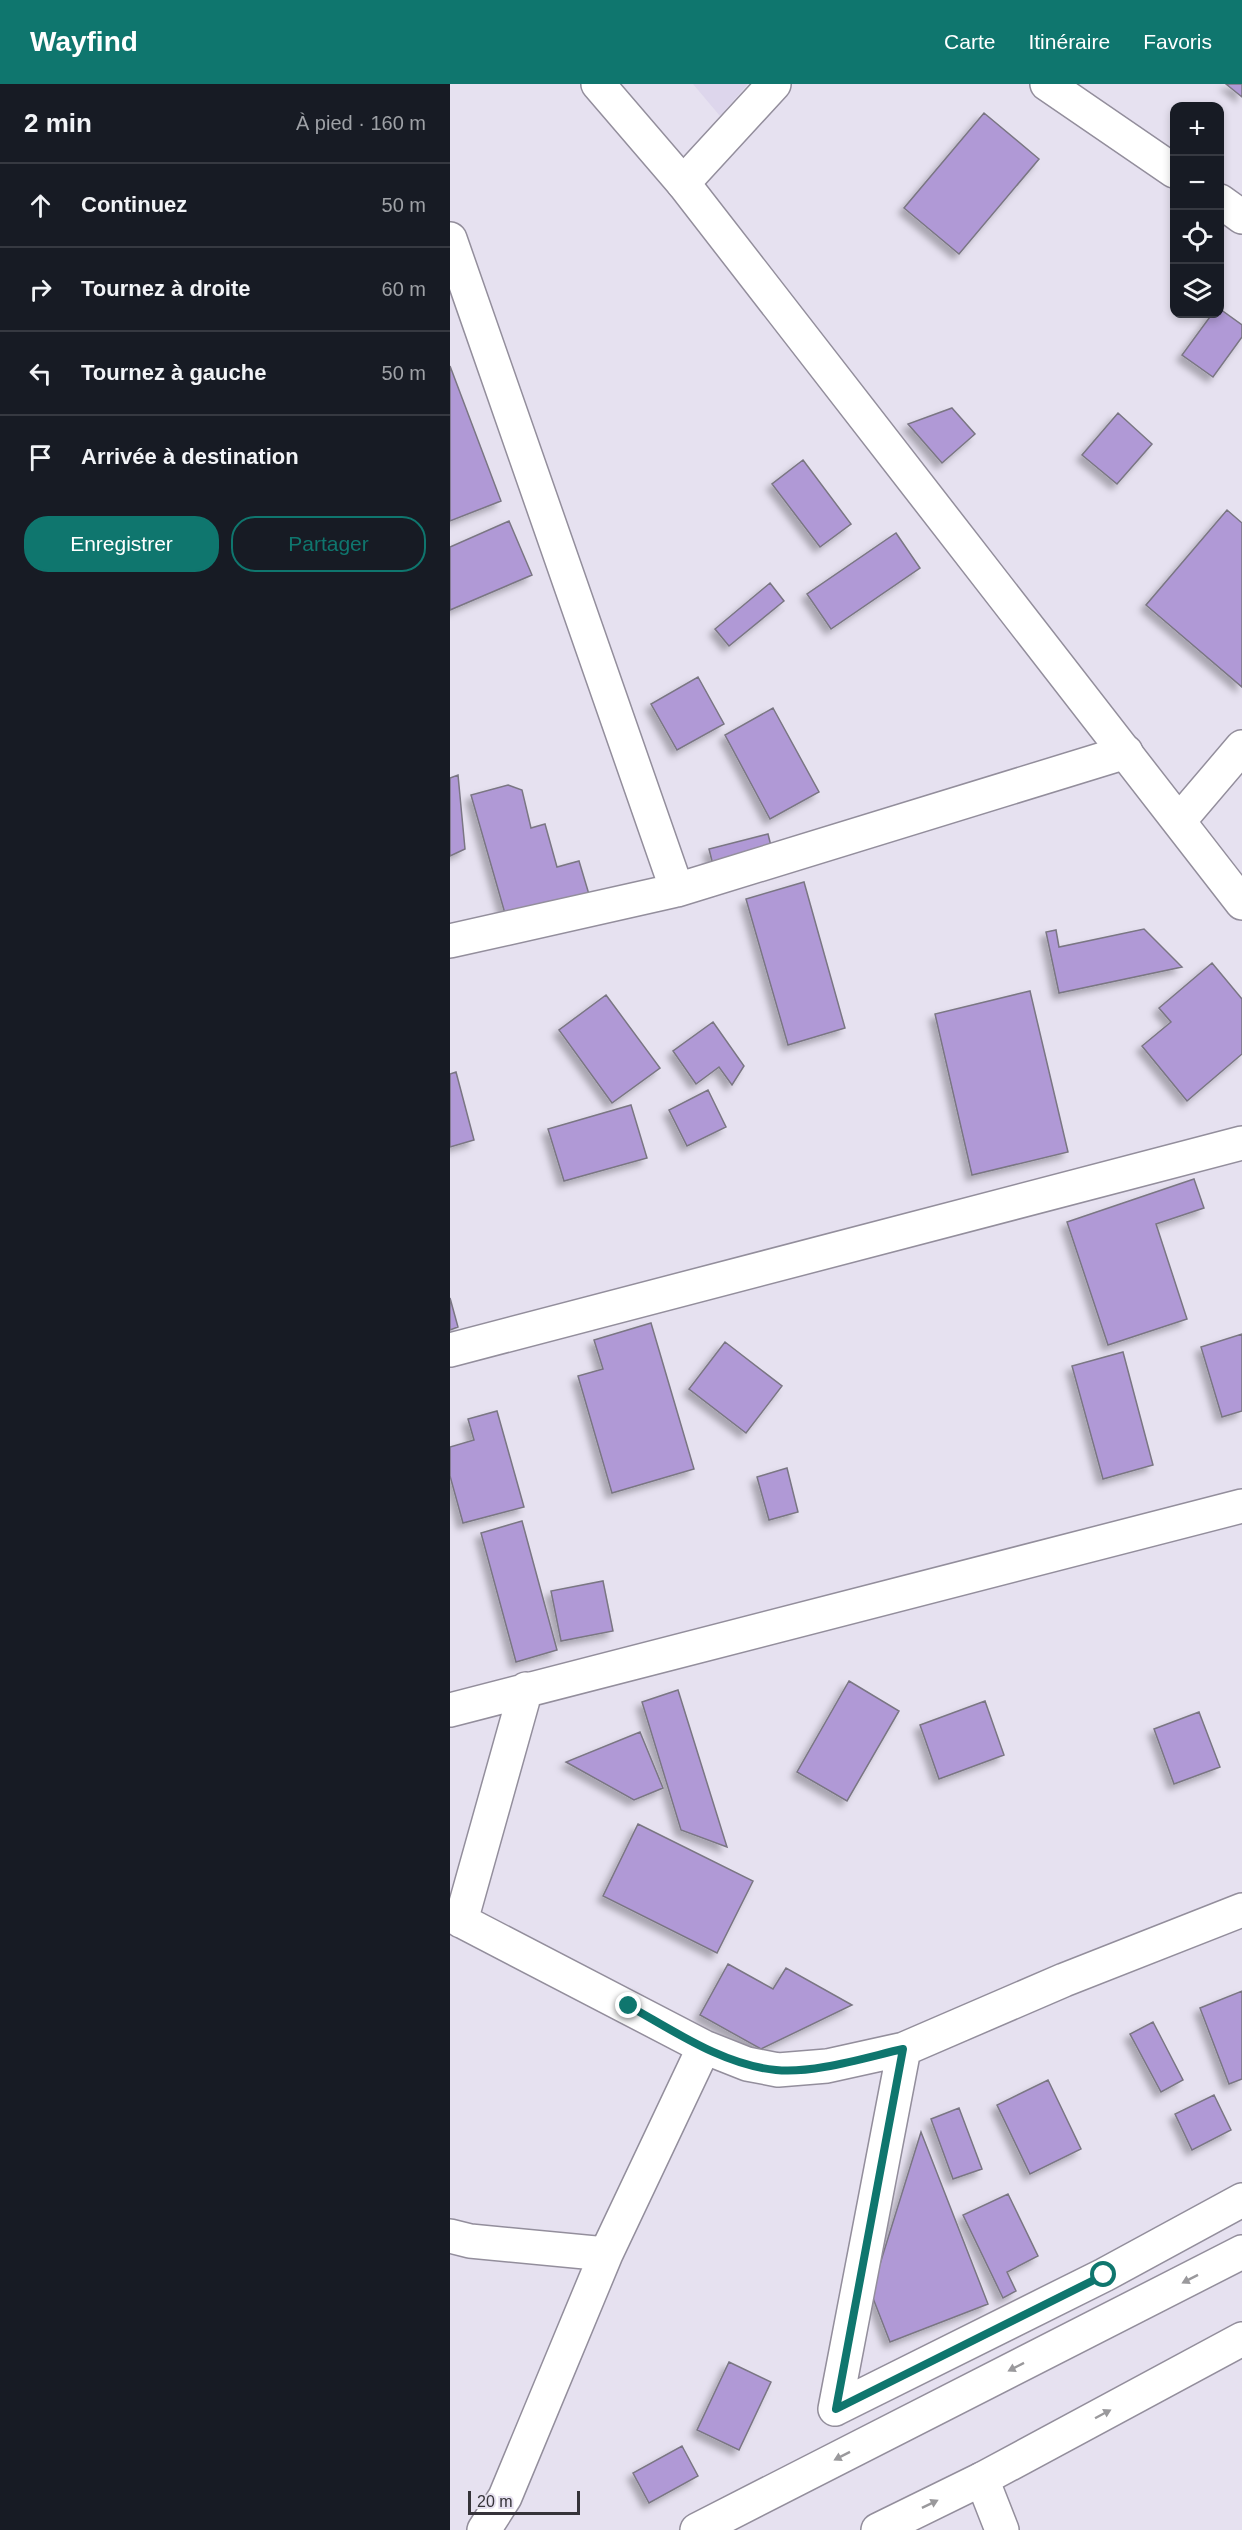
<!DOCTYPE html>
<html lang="fr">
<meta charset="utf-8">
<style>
:root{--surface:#171b24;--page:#242831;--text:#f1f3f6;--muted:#9ea1a6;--line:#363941;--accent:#0f766e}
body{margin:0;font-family:Arial,sans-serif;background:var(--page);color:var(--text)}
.controls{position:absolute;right:18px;top:18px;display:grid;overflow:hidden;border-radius:12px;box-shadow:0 3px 9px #0003}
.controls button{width:54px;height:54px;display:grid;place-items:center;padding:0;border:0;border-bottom:2px solid var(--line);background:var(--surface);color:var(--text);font:30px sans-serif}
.scale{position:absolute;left:18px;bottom:15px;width:112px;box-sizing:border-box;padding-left:6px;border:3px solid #353339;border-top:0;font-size:16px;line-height:21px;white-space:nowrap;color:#353339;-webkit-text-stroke:4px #e6e1f0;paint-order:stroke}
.stop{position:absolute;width:18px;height:18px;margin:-14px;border:4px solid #0f766e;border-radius:50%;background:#fff}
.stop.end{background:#0f766e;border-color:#fff;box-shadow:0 2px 6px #0008}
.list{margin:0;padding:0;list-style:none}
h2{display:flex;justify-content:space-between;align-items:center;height:78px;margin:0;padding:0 24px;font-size:26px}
h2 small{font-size:20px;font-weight:400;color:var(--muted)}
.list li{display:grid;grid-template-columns:39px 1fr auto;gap:18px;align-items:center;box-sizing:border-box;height:84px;padding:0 24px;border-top:2px solid var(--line)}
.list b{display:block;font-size:22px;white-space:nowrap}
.list em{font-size:20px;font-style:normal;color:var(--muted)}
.actions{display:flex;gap:12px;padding:18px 24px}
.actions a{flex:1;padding:14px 0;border:2px solid var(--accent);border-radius:24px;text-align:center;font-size:21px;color:var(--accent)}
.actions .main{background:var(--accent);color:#fff}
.icon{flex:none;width:33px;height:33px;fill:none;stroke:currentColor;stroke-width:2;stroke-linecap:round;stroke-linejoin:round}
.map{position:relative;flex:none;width:792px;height:2446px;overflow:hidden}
header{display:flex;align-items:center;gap:36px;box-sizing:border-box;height:84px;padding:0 30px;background:var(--accent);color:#fff}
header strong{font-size:28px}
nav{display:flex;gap:33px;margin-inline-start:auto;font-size:21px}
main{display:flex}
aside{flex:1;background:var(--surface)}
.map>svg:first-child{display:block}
.built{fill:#ddd6ec}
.building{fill:#b099d6;stroke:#7a7683;stroke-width:1.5;filter:url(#shadow)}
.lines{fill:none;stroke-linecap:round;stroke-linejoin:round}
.street-casing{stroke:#938e9c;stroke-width:36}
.secondary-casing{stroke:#938e9c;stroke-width:36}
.street{stroke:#fff;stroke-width:33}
.secondary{stroke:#fff;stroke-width:33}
.oneway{fill:#9a999c}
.route{stroke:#0f766e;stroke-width:8}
</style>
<header>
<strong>Wayfind</strong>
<nav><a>Carte</a><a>Itinéraire</a><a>Favoris</a></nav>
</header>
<main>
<aside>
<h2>2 min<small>À pied · 160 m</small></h2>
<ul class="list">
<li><svg class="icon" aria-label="ahead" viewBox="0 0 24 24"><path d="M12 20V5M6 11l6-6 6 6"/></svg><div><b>Continuez</b></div><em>50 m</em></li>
<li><svg class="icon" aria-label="right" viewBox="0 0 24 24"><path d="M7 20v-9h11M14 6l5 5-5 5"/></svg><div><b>Tournez à droite</b></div><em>60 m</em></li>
<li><svg class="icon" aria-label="left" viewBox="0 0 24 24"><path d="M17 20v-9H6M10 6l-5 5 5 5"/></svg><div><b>Tournez à gauche</b></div><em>50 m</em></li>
<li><svg class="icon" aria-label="arrive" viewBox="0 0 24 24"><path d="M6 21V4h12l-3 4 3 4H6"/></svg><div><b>Arrivée à destination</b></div></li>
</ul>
<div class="actions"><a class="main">Enregistrer</a><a>Partager</a></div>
</aside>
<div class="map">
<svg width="792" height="2446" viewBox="0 0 792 2446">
<defs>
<filter id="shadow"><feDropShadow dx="-5.5" dy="5.5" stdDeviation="3" flood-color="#0004"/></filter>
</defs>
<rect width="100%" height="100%" fill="#e6e1f0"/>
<path class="built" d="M 243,0 L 298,0 L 270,32 Z"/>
<path class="building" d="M 776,0 L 792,0 L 792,13 Z
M 534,29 L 589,75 L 509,170 L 454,124 Z
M 770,225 L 792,241 L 792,253 L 763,293 L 732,271 L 762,230 L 770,230 Z
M 0,282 L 51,417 L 0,437 Z
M 502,324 L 525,350 L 492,379 L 458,340 Z
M 668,329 L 702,360 L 667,400 L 632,371 Z
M 353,376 L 401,440 L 370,463 L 322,400 Z
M 777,426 L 792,439 L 792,603 L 696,521 Z
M 59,437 L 82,491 L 0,526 L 0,463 Z
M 446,449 L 470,484 L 381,545 L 357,510 Z
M 320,499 L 334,517 L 279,562 L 265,545 Z
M 248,593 L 274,640 L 227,666 L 201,620 Z
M 323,624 L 369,708 L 320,735 L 275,651 Z
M 8,691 L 15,765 L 0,772 L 0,694 Z
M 58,701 L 72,706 L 81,744 L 95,740 L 107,783 L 129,777 L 141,817 L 58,840 L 21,711 Z
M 318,750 L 323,770 L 264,785 L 259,765 Z
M 354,798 L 395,944 L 338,961 L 296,815 Z
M 694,845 L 732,883 L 609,909 L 596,848 L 606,846 L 609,863 Z
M 762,879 L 792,915 L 792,970 L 737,1017 L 692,962 L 721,938 L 709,924 Z
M 580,907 L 618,1068 L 522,1091 L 485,930 Z
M 156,911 L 210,984 L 162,1019 L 109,946 Z
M 263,938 L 294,982 L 282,1001 L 269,983 L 246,1000 L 223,967 Z
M 6,988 L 24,1056 L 0,1063 L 0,990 Z
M 258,1006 L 276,1043 L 237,1062 L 219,1026 Z
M 181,1021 L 197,1074 L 114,1097 L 98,1045 Z
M 744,1095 L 754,1124 L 706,1140 L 737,1235 L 658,1261 L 617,1138 Z
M 0,1214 L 8,1243 L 0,1246 Z
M 201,1239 L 244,1385 L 162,1409 L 128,1292 L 153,1285 L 144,1256 Z
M 792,1250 L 792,1327 L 772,1333 L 751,1263 Z
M 275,1258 L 332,1302 L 296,1349 L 239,1305 Z
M 673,1268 L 703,1381 L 653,1395 L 622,1282 Z
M 47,1327 L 74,1423 L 13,1439 L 0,1392 L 0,1363 L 24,1356 L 18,1335 Z
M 337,1384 L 348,1428 L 319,1436 L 307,1393 Z
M 72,1437 L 107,1566 L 66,1578 L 31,1449 Z
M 153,1497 L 163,1547 L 111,1557 L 101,1507 Z
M 399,1597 L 449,1627 L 397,1717 L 347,1688 Z
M 228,1606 L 277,1763 L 231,1746 L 192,1618 Z
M 535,1617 L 554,1671 L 489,1695 L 470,1641 Z
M 749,1628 L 770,1683 L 724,1700 L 704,1645 Z
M 190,1648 L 213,1704 L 184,1716 L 116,1678 Z
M 188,1740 L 303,1797 L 267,1869 L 153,1812 Z
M 278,1880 L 323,1905 L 336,1884 L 402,1921 L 311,1965 L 250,1931 Z
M 792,1907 L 792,1995 L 779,2000 L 750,1924 Z
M 703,1938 L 733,1996 L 711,2008 L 680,1950 Z
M 598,1996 L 631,2065 L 580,2090 L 547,2021 Z
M 764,2011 L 781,2046 L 742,2066 L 725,2030 Z
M 509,2024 L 532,2085 L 503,2095 L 481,2035 Z
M 471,2048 L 538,2220 L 440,2258 L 421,2209 Z
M 558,2110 L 588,2172 L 557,2188 L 566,2207 L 553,2214 L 513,2131 Z
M 279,2278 L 321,2298 L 289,2366 L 247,2346 Z
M 232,2362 L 248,2392 L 199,2419 L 183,2389 Z"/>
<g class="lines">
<g class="street-casing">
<path id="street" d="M 597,0 L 724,87
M 233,99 L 324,0
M 770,117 L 792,133
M 0,155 L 227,806
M 729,737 L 792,663
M 0,857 L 227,806 L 676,668
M 0,1266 L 792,1059
M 0,1626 L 792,1422
M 0,1831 L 254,1963 L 297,1980 L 328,1986 L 377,1982 L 454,1965 L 614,1896 L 792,1826
M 11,1837 L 76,1605
M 0,2152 L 20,2157 L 156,2170
M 385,2325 L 654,2191 L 792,2116
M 385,2325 L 454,1965
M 532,2395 L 552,2446
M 34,2446 L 55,2413 L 156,2170 L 254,1963"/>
</g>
<g class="secondary-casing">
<path id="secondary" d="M 148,0 L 233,99 L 792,819
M 247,2446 L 792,2168
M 428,2446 L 532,2395 L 792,2255"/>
</g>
<use href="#street" class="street"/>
<use href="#secondary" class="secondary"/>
</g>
<defs><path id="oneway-solid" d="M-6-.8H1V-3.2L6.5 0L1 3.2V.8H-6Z" transform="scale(1.5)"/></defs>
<g class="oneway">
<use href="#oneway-solid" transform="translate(740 2195) rotate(153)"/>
<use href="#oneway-solid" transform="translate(566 2283) rotate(153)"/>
<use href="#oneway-solid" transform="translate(653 2330) rotate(-28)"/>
<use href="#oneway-solid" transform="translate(392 2372) rotate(153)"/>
<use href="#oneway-solid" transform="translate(480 2420) rotate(-26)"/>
</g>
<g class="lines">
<path class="route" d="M 179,1922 C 224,1947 273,1981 326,1986 C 363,1990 417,1973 453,1965 L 386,2325 L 654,2191"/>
</g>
</svg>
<div class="controls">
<button>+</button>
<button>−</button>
<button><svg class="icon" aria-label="locate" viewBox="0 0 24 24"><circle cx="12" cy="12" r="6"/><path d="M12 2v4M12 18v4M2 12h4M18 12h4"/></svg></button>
<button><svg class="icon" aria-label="layers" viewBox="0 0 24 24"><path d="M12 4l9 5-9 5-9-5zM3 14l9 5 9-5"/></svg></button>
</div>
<div class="scale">20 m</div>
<div class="stop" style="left:654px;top:2191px"></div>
<div class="stop end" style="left:179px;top:1922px"></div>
</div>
</main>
